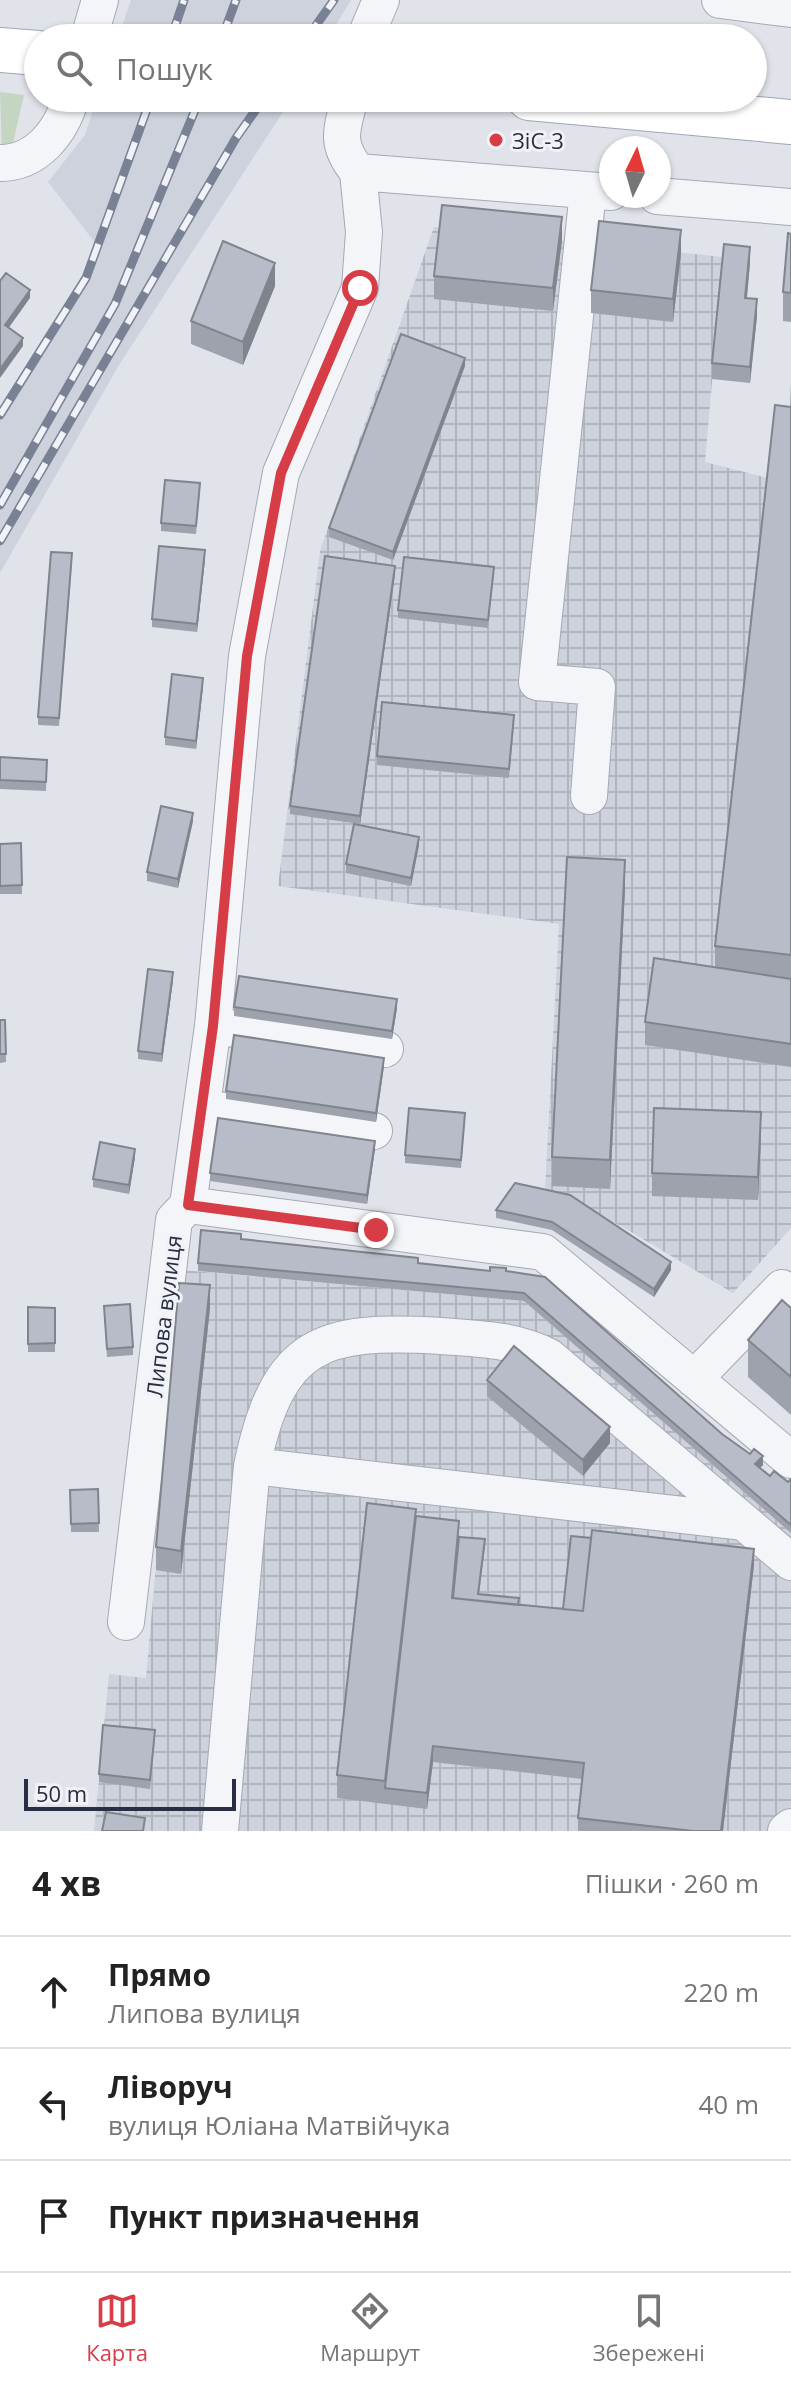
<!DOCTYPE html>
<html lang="uk">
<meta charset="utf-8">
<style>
:root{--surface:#fff;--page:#f6f6f6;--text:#222;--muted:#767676;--line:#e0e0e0;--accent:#d73d47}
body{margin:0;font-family:"Open Sans",sans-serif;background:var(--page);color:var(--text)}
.compass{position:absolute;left:599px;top:136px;width:72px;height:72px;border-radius:50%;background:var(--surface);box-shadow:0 2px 6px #0004;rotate:5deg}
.scale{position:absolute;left:24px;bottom:20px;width:212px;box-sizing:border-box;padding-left:8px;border:4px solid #282f43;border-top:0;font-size:22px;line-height:28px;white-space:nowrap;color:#282f43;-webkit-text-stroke:6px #f0f2f7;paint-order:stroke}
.stop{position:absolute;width:24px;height:24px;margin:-18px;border:6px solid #d73d47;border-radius:50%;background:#fff}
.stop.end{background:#d73d47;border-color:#fff;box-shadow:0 2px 8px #0008}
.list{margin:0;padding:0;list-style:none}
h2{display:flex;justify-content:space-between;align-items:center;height:104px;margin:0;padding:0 32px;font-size:34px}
h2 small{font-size:26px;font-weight:400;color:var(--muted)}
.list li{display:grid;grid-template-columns:52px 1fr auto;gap:24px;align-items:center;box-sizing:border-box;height:112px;padding:0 32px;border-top:2px solid var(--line)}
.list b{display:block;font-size:30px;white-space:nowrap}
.list p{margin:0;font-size:26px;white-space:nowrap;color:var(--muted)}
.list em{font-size:26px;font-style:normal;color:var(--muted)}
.icon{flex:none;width:44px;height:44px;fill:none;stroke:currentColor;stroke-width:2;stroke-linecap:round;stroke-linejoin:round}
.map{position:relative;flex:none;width:791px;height:1831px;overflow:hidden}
.search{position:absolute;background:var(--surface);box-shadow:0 2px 6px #0004;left:24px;right:24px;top:24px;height:88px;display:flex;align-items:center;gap:20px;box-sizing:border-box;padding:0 28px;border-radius:44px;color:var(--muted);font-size:30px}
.sheet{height:440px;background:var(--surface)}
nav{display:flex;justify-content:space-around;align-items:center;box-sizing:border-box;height:112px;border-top:2px solid var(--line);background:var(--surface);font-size:22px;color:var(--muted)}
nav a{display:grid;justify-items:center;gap:4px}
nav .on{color:var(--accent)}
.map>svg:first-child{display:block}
.built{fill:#ced2dc}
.industrial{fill:url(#industrial-grid)}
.grass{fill:#c4d5c1}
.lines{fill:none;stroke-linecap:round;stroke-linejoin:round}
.minor-casing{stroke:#a5a9b5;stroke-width:38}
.major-casing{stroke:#9fa6b7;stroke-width:46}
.minor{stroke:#f3f5f8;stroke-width:36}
.major{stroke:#fff;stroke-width:44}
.rail-casing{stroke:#798195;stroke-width:9}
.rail{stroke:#f0f2f7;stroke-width:6;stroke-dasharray:18;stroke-linecap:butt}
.wall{fill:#9da2ac}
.shaded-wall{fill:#80848c}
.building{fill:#b7bcc8;stroke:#80848c;stroke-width:2}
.route{stroke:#d73d47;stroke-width:10}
.poi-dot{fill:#d73d47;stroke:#f0f2f7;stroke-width:3}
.labels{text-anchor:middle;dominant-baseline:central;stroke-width:6;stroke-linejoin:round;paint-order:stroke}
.poi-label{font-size:22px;fill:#282f43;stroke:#f0f2f7;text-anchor:start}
.street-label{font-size:22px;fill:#282f43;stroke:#f0f2f7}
</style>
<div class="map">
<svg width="791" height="1831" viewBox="0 0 791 1831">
<defs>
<pattern id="industrial-grid" width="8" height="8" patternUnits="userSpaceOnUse" patternTransform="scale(2)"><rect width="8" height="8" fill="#ced2dc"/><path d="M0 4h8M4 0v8" fill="none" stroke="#b1b5be"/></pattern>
</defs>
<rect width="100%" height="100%" fill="#e0e3ea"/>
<path class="built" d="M 131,0 L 351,0 L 328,38 L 118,38 Z
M 97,98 L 292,98 L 119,365 L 0,573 L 0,406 L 83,279 L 96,244 L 48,182 L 85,135 Z"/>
<path class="industrial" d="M 434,227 L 723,257 L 705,462 L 791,484 L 791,1228 L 733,1293 L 621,1226 L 545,1191 L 559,924 L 278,886 L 320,551 Z
M 182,1270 L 524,1301 L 791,1533 L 791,1831 L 94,1831 L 109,1674 L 146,1678 Z"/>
<path class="grass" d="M 0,92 L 24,95 L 13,143 L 2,150 Z"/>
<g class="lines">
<g class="minor-casing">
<path id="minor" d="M 720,0 L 791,9
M 89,38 L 100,0
M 365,38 L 381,0
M 350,98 C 341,131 335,144 358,172 L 611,192
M 0,163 C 37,163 61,132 71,98
M 588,191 L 537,682 L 597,687 L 589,796
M 657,196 L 791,207
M 213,1026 L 385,1049
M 202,1108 L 374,1131
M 188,1205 L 543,1252 L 791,1460
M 694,1379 L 782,1288 L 791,1295
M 252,1466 L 744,1522
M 126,1622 L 174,1220 L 188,1205 L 213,1026 L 247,656 L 281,473 L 360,288 L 364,232 L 358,172
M 220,1831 L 252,1466 C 278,1342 321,1329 441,1336 C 479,1339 514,1339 549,1357 L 791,1562
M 786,1831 L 791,1827"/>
</g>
<g class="major-casing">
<path id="major" d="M 0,50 L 38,53
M 529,98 L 791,122"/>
</g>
<use href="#minor" class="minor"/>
<use href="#major" class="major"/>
<g class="rail-casing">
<path id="rail" d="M 171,38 L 184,0
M 222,38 L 236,0
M 307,38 L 334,0
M 0,415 L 86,278 L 151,98
M 0,505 L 115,304 L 200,98
M 0,541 L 236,138 L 264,98"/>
</g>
<use href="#rail" class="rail"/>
</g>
<path class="wall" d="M 791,234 L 791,322 L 783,321 L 783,292 Z
M 562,240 L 553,311 L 434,299 L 434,276 Z
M 681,253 L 673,322 L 591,313 L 591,290 Z
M 750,263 L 747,298 L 757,316 L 750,383 L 712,379 L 712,363 Z
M 275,286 L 243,365 L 191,344 L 191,321 Z
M 465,366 L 393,560 L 329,537 L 329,528 Z
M 791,382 L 791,1067 L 645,1045 L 645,1022 L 715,967 L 715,946 L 790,407 Z
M 200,491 L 196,534 L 161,531 L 161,523 Z
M 205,559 L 197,632 L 152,627 L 152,619 Z
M 72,562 L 59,726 L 38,725 L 38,717 Z
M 395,574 L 360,824 L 290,814 L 290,806 Z
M 494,575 L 488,628 L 398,618 L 398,610 Z
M 203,686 L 196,749 L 165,745 L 165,737 Z
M 514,724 L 509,778 L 377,765 L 377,756 Z
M 0,757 L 47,760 L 46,791 L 0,789 Z
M 193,821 L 178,888 L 147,881 L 147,872 Z
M 21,843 L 22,894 L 0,894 L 0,844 Z
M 419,845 L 411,886 L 346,873 L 346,864 Z
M 625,889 L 610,1189 L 552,1186 L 552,1157 Z
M 173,980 L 162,1062 L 138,1059 L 138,1051 Z
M 234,1007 L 397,1008 L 392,1039 L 234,1016 Z
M 0,1020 L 5,1020 L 6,1062 L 0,1063 Z
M 384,1066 L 376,1122 L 226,1099 L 226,1091 Z
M 465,1121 L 461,1168 L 405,1163 L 405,1155 Z
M 761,1135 L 758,1200 L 652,1196 L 652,1173 Z
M 375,1149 L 367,1204 L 210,1181 L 210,1173 Z
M 135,1157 L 129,1194 L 93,1187 L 93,1179 Z
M 515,1183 L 671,1270 L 654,1297 L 552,1230 L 496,1218 L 496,1210 Z
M 241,1239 L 418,1263 L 490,1271 L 506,1271 L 763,1465 L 760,1468 L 770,1476 L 788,1482 L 791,1479 L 791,1533 L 524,1301 L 198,1271 L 198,1263 Z
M 28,1307 L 55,1308 L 55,1352 L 28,1352 Z
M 210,1308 L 181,1574 L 156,1570 L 156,1547 Z
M 791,1308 L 791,1415 L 748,1377 L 748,1340 Z
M 104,1314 L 133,1347 L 133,1355 L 107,1357 Z
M 487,1380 L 610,1443 L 583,1476 L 487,1396 Z
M 98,1489 L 99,1532 L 71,1532 L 70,1490 Z
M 416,1516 L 485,1547 L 479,1594 L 519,1605 L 563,1609 L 754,1565 L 723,1831 L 578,1831 L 578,1818 L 582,1779 L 433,1762 L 427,1809 L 337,1798 L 337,1775 Z
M 155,1739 L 150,1789 L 99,1782 L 99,1774 Z"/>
<path class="shaded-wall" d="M 562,217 L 562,240 L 553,311 L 553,288 Z
M 681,230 L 681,253 L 673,322 L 673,299 Z
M 750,247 L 750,263 L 745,315 L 745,298 Z
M 275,263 L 275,286 L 243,365 L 243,342 Z
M 30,290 L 30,298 L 5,333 L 5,325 Z
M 757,299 L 757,316 L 750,383 L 750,367 Z
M 23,338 L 23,346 L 0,378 L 0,369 Z
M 465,358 L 465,366 L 393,560 L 393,552 Z
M 205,550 L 205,559 L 197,632 L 197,624 Z
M 395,566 L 395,574 L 360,824 L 360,816 Z
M 203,678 L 203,686 L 196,749 L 196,741 Z
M 193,813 L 193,821 L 178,888 L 178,879 Z
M 419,837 L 419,845 L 411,886 L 411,878 Z
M 625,860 L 625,889 L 610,1189 L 610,1160 Z
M 173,972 L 173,980 L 162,1062 L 162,1054 Z
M 397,999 L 397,1008 L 392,1039 L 392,1031 Z
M 384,1058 L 384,1066 L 376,1122 L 376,1113 Z
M 761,1112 L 761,1135 L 758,1200 L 758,1177 Z
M 375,1141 L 375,1149 L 367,1204 L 367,1195 Z
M 135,1149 L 135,1157 L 129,1194 L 129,1185 Z
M 671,1262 L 671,1270 L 654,1297 L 654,1289 Z
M 210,1285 L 210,1308 L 181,1574 L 181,1551 Z
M 610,1427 L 610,1443 L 583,1476 L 583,1460 Z
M 763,1456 L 763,1465 L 755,1473 L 755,1464 Z
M 754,1549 L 754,1565 L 723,1831 L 721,1831 Z
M 433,1746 L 433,1762 L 427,1809 L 427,1793 Z"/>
<path class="building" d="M 442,205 L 562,217 L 553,288 L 434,276 Z
M 599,221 L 681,230 L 673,299 L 591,290 Z
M 788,233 L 791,234 L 791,293 L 783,292 Z
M 223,241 L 275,263 L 243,342 L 191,321 Z
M 724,244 L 750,247 L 745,298 L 757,299 L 750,367 L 712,363 Z
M 6,273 L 30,290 L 5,325 L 23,338 L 0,369 L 0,281 Z
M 401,334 L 465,358 L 393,552 L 329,528 Z
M 775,405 L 791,407 L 791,955 L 715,946 Z
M 165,480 L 200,483 L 196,526 L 161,523 Z
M 159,546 L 205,550 L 197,624 L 152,619 Z
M 51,552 L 72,553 L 59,718 L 38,717 Z
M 325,556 L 395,566 L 360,816 L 290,806 Z
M 404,557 L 494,567 L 488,620 L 398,610 Z
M 172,674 L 203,678 L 196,741 L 165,737 Z
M 382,702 L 514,715 L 509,769 L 377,756 Z
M 0,757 L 47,760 L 46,782 L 0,780 Z
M 161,806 L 193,813 L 178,879 L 147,872 Z
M 354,824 L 419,837 L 411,878 L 346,864 Z
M 21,843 L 22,885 L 0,886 L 0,844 Z
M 567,857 L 625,860 L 610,1160 L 552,1157 Z
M 654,958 L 791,979 L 791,1044 L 645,1022 Z
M 148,969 L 173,972 L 162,1054 L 138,1051 Z
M 239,976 L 397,999 L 392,1031 L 234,1007 Z
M 0,1020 L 5,1020 L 6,1054 L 0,1054 Z
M 234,1035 L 384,1058 L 376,1113 L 226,1091 Z
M 409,1108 L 465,1113 L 461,1160 L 405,1155 Z
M 654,1108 L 761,1112 L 758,1177 L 652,1173 Z
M 218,1118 L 375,1141 L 367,1195 L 210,1173 Z
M 100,1142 L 135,1149 L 129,1185 L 93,1179 Z
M 515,1183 L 570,1195 L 671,1262 L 654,1289 L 552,1222 L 496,1210 Z
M 201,1230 L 241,1234 L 241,1239 L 418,1258 L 418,1263 L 490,1271 L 490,1267 L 506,1268 L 506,1271 L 545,1277 L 722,1434 L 750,1454 L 754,1449 L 763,1456 L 755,1464 L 770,1476 L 774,1471 L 788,1482 L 791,1479 L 791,1525 L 524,1293 L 198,1263 Z
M 179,1283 L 210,1285 L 181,1551 L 156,1547 Z
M 782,1300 L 791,1308 L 791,1377 L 748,1340 Z
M 130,1304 L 133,1347 L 107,1349 L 104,1306 Z
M 28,1307 L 55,1308 L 55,1343 L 28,1344 Z
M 514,1346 L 610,1427 L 583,1460 L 487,1380 Z
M 98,1489 L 99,1523 L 71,1524 L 70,1490 Z
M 367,1503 L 416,1509 L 385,1781 L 337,1775 Z
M 416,1516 L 459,1521 L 452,1598 L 583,1611 L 592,1530 L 754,1549 L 721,1831 L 693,1831 L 578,1818 L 584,1763 L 433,1746 L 427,1793 L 385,1788 Z
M 571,1536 L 591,1538 L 583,1611 L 563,1609 Z
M 459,1537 L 485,1539 L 478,1594 L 519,1598 L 518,1605 L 453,1598 Z
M 103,1725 L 155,1730 L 150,1780 L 99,1774 Z
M 106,1812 L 145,1818 L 143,1831 L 102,1831 Z"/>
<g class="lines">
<path class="route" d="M 360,288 L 281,473 L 247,656 L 213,1026 L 188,1205 L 376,1230"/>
</g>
<circle class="poi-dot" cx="496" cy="140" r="8"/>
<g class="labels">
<g class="poi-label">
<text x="512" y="140">ЗіС-3</text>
</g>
<g class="street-label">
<text transform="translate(163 1316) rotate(-83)">Липова вулиця</text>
</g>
</g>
</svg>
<svg class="compass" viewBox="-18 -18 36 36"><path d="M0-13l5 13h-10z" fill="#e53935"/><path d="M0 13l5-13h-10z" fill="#767676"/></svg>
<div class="scale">50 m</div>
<div class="stop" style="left:360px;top:288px"></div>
<div class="stop end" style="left:376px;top:1230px"></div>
<div class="search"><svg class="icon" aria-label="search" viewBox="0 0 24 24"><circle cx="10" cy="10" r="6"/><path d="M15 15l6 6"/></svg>Пошук</div>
</div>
<section class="sheet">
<h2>4 хв<small>Пішки · 260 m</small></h2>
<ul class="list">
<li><svg class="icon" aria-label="ahead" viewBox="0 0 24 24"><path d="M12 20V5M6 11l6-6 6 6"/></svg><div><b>Прямо</b><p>Липова вулиця</p></div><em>220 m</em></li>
<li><svg class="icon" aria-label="left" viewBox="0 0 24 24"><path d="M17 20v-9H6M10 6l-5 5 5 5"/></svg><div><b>Ліворуч</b><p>вулиця Юліана Матвійчука</p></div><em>40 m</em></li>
<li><svg class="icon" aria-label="arrive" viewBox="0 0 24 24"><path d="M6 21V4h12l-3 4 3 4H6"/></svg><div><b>Пункт призначення</b></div></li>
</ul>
</section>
<nav>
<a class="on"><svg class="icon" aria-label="map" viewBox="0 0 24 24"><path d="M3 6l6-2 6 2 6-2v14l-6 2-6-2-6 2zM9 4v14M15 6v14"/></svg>Карта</a>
<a><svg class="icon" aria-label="directions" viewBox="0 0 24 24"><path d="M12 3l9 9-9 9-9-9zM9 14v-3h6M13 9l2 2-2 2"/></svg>Маршрут</a>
<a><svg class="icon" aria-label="saved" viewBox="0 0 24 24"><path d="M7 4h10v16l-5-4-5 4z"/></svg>Збережені</a>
</nav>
